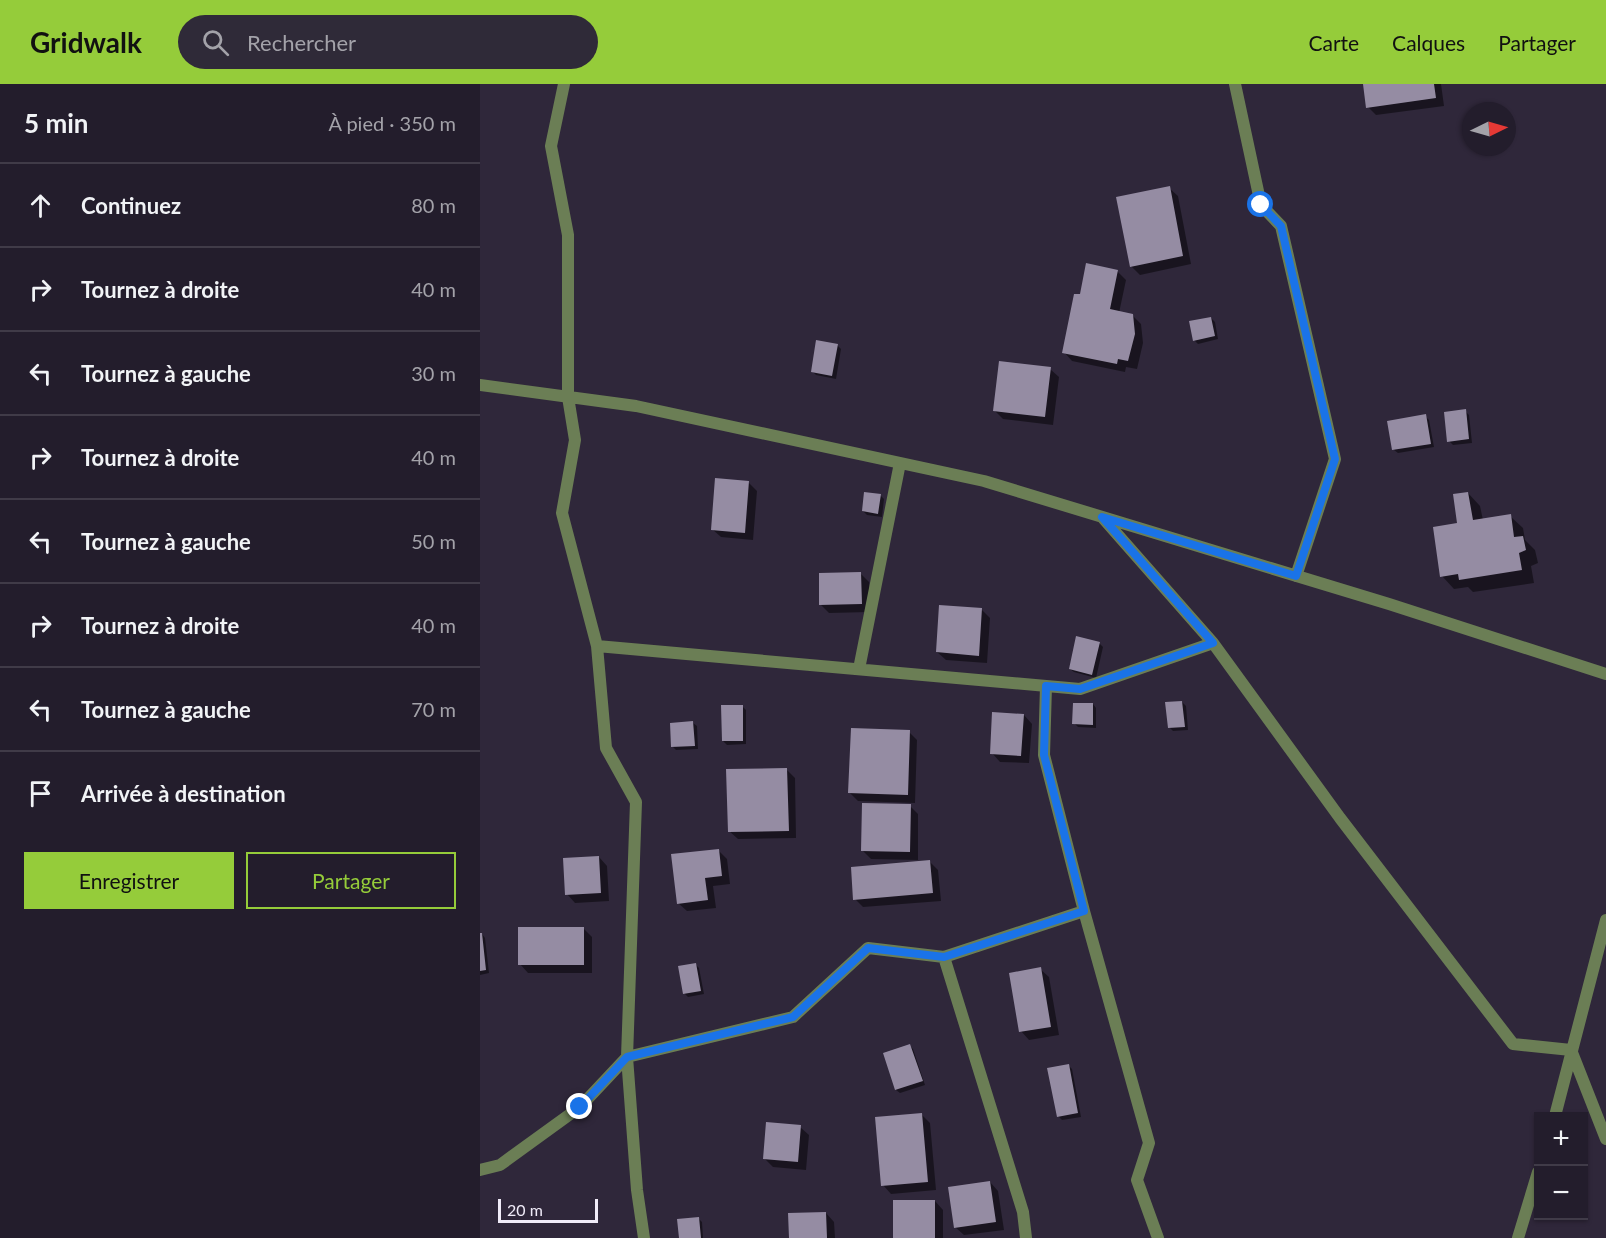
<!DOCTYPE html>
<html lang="fr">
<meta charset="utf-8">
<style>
:root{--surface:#231d2c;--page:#2f2a38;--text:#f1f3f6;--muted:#a3a2a9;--line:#403b48;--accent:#95cc3a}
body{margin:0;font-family:Lato,sans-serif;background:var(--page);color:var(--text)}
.controls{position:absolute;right:18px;bottom:18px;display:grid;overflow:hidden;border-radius:0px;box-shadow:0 2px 4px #0004}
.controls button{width:54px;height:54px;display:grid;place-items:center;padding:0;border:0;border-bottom:2px solid var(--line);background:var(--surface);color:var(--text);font:30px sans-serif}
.compass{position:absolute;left:982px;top:18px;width:54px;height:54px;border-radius:50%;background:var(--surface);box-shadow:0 2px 4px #0004;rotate:85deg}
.scale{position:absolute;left:18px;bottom:15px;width:100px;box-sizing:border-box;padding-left:6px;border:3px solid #f0ebf8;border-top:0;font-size:16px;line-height:21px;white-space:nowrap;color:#f0ebf8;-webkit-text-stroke:4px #2f273a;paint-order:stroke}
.stop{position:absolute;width:18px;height:18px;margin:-14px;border:4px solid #1a73e8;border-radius:50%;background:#fff}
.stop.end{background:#1a73e8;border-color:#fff;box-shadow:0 2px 6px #0008}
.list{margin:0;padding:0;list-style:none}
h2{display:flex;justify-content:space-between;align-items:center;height:78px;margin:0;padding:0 24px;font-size:26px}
h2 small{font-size:20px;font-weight:400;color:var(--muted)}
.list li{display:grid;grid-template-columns:39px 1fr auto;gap:18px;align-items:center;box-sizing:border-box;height:84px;padding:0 24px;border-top:2px solid var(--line)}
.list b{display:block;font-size:22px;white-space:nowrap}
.list em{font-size:20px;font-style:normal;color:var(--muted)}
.actions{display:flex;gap:12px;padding:18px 24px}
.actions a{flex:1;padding:14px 0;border:2px solid var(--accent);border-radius:0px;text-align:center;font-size:21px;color:var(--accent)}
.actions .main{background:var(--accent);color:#111}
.icon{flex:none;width:33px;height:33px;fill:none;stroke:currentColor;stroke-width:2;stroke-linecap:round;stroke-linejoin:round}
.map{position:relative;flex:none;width:1126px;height:1154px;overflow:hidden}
header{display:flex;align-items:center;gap:36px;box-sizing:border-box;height:84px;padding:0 30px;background:var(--accent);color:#111}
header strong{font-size:28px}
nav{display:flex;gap:33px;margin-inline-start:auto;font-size:21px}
.search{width:420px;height:54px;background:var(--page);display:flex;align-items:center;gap:15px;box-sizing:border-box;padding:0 21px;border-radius:33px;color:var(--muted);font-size:22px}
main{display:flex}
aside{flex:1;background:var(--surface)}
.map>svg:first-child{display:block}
.shadow{fill:#0007}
.building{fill:#958ca3}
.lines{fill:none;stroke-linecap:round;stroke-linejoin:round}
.minor{stroke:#6b7e55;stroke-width:12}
.route{stroke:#1a73e8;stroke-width:8}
</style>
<header>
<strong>Gridwalk</strong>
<div class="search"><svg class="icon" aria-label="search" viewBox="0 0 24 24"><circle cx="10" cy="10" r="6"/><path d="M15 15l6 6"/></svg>Rechercher</div>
<nav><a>Carte</a><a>Calques</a><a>Partager</a></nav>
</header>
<main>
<aside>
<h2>5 min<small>À pied · 350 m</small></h2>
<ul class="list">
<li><svg class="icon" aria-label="ahead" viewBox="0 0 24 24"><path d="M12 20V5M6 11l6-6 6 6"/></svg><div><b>Continuez</b></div><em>80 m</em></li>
<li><svg class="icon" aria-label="right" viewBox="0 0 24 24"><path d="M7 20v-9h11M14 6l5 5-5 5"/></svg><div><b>Tournez à droite</b></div><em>40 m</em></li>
<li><svg class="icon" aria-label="left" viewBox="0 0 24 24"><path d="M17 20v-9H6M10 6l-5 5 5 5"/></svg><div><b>Tournez à gauche</b></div><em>30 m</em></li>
<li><svg class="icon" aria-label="right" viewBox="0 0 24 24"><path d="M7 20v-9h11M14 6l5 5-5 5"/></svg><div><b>Tournez à droite</b></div><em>40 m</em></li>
<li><svg class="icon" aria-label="left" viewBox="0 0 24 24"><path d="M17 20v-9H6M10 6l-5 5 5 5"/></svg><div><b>Tournez à gauche</b></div><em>50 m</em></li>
<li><svg class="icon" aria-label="right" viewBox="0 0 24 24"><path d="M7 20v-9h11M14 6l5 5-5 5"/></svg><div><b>Tournez à droite</b></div><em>40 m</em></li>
<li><svg class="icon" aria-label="left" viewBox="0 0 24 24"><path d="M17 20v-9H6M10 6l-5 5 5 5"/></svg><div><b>Tournez à gauche</b></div><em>70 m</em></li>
<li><svg class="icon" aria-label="arrive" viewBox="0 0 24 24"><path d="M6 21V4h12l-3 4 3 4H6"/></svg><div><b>Arrivée à destination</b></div></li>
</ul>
<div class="actions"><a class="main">Enregistrer</a><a>Partager</a></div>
</aside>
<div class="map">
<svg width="1126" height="1154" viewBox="0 0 1126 1154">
<rect width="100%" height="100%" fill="#2f273a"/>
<path class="shadow" d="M 885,0 L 961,0 L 964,22 L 896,31 L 888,23 Z
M 689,104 L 698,112 L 711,180 L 660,191 L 651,182 Z
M 637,187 L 646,196 L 639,229 L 652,231 L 661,240 L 663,259 L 657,285 L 646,283 L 645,288 L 592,277 L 584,268 L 601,211 Z
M 731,234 L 735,238 L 738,255 L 718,260 L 714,256 Z
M 357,261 L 361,265 L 356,295 L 336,291 L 332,287 Z
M 570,285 L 579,293 L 573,341 L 523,335 L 515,327 Z
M 985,327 L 989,331 L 992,359 L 973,361 L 969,357 Z
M 945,332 L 949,336 L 954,363 L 918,369 L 914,366 Z
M 268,398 L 277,407 L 273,456 L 241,453 L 232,445 Z
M 988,409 L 1000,422 L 1003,436 L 1030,432 L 1043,444 L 1045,456 L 1055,466 L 1058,479 L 1051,482 L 1054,499 L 993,508 L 988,503 L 974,505 L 962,492 Z
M 400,411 L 404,415 L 402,433 L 387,431 L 383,427 Z
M 381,490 L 389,498 L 390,528 L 349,529 L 341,521 Z
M 502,526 L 510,534 L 507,579 L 466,576 L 457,568 Z
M 619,559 L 623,563 L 616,594 L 594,588 L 590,585 Z
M 702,618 L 706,622 L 708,646 L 693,647 L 689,643 Z
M 613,620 L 616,624 L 616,644 L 598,643 L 594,639 Z
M 262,622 L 266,626 L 266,660 L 247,661 L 243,657 Z
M 544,631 L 552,640 L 549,679 L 520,678 L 512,669 Z
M 213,639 L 217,642 L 218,665 L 196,666 L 192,662 Z
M 429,648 L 437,656 L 435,719 L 378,717 L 369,708 Z
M 306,685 L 315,694 L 316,754 L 258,755 L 249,747 Z
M 430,722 L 438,730 L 438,776 L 391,775 L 383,767 Z
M 238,766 L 247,775 L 250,800 L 233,802 L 236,824 L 207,827 L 198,819 Z
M 119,773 L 127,782 L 129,817 L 95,819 L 87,810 Z
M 449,777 L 458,786 L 461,817 L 383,823 L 375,815 Z
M 104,845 L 112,853 L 112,889 L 48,889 L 40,880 Z
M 2,850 L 5,854 L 9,889 L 0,891 L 0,851 Z
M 215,880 L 219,884 L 224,910 L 208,913 L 204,909 Z
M 560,885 L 569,893 L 579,951 L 549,956 L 541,947 Z
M 429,961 L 433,965 L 445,1001 L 420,1009 L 416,1006 Z
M 588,981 L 592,985 L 601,1033 L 582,1036 L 578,1032 Z
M 441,1030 L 450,1039 L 456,1106 L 411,1110 L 403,1101 Z
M 320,1043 L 329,1051 L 326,1086 L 293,1083 L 284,1074 Z
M 510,1098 L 518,1107 L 524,1146 L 484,1151 L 475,1143 Z
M 455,1117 L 463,1126 L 463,1154 L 415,1154 Z
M 346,1129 L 354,1138 L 355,1154 L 311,1154 Z
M 218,1134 L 222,1138 L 223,1154 L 200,1154 Z"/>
<path class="building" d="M 883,0 L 954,0 L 956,14 L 886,24 Z
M 690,102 L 703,172 L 650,183 L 636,113 Z
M 606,179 L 638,186 L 630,225 L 653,230 L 655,250 L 648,277 L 638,275 L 637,280 L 582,269 L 594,210 L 600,210 Z
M 731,233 L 735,252 L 713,257 L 709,237 Z
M 336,256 L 358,260 L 352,292 L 331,288 Z
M 519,277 L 571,283 L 565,333 L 513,327 Z
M 986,325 L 989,355 L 967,358 L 964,328 Z
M 946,330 L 951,360 L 912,366 L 907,337 Z
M 235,394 L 269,397 L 265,449 L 231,446 Z
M 384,408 L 401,410 L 398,430 L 382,427 Z
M 988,408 L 993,436 L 1031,430 L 1034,453 L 1043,452 L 1046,466 L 1039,469 L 1042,486 L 979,496 L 978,490 L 960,493 L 953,443 L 977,439 L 973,410 Z
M 381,488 L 382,520 L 339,521 L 339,489 Z
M 459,521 L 502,524 L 499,572 L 456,568 Z
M 596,552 L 620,558 L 612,591 L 589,585 Z
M 702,617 L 705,643 L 688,644 L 685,618 Z
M 593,619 L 613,619 L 613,641 L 592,640 Z
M 241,621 L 263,621 L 263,657 L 242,657 Z
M 512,628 L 544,630 L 541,672 L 510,670 Z
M 213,637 L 215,662 L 191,663 L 190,639 Z
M 371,644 L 430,646 L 428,711 L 368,709 Z
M 307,684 L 309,747 L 248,748 L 246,685 Z
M 382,719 L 431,720 L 430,768 L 381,767 Z
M 239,765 L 242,792 L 225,794 L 228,816 L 197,820 L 191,770 Z
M 119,772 L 121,809 L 85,811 L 83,774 Z
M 450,776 L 453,809 L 373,816 L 371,783 Z
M 38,843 L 104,843 L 104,881 L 38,881 Z
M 0,849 L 2,849 L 6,886 L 0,887 Z
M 216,879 L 221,907 L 203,910 L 198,882 Z
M 561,883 L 571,943 L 539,948 L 529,889 Z
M 430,960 L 443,997 L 415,1006 L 403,969 Z
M 589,980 L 598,1029 L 577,1033 L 567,984 Z
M 442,1029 L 448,1098 L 401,1102 L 395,1033 Z
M 286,1038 L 321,1041 L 318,1078 L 283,1075 Z
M 510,1097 L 516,1138 L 474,1144 L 468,1103 Z
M 413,1116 L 455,1116 L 455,1154 L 413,1154 Z
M 346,1128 L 347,1154 L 309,1154 L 308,1129 Z
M 219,1133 L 221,1154 L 199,1154 L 197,1135 Z"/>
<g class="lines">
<path class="minor" d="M 84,0 L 71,62 L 88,151 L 88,313 L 95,356 L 82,429 L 117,562 L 600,605 L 733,559
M 755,0 L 781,121 L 801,142 L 855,375 L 816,492
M 0,301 L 156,322 L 504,397 L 909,520 L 1126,590
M 623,434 L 733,559 L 860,734 L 1033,960 L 1091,966 L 1126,1055
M 117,562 L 126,664 L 156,718 L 147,973 L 313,933 L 388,864 L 464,873 L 604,827 L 564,671 L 566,602
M 379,585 L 420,379
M 604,827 L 669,1059 L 657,1096 L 678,1154
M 464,873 L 543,1128 L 546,1154
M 147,973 L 157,1106 L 164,1154
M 1075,1032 L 1126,836
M 0,1086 L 20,1081 L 100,1023 L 147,973
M 1038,1154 L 1058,1088"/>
</g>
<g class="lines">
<path class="route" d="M 100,1023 L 147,973 L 313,933 L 388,864 L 464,873 L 604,827 L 564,671 L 566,602 L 600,605 L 733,559 L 622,433 L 816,492 L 855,375 L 801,142 L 781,121"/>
</g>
</svg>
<div class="controls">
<button>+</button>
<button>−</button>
</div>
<svg class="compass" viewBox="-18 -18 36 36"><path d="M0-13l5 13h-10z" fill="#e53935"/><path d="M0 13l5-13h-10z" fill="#a3a2a9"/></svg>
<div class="scale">20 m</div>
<div class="stop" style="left:781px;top:121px"></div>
<div class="stop end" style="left:100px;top:1023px"></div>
</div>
</main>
